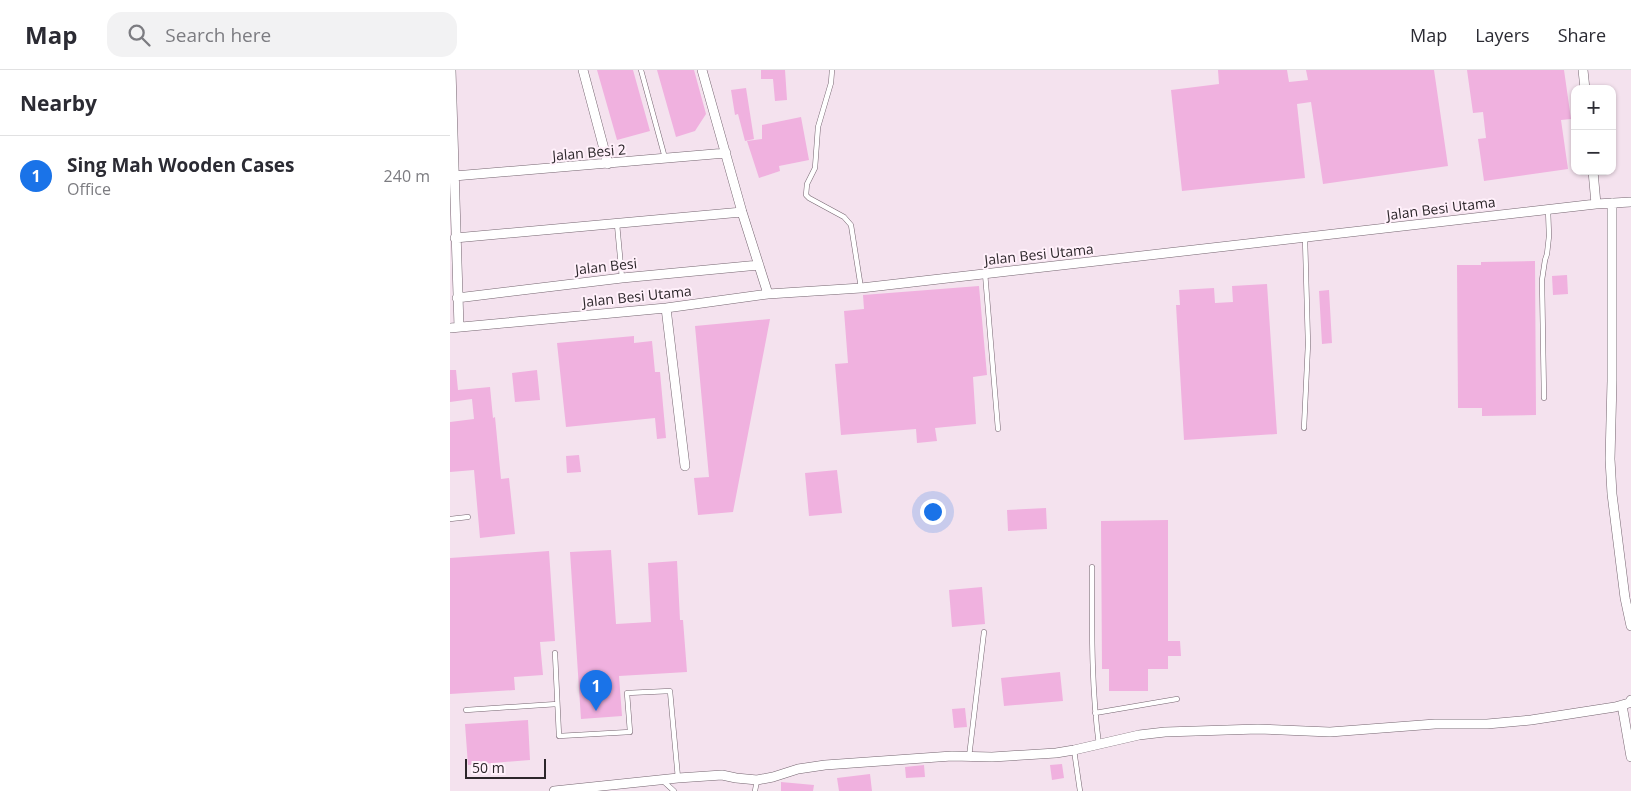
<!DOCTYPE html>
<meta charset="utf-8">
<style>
:root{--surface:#fff;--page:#f2f2f3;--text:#2b2b33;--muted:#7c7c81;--line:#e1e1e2;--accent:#1a73e8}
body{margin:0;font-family:"Open Sans",sans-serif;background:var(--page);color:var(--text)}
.controls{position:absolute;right:15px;top:15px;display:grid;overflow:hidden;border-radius:10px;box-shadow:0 1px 4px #0004}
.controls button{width:45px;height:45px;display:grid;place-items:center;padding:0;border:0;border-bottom:1px solid var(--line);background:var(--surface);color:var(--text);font:25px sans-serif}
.scale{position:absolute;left:15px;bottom:12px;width:81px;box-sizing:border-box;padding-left:5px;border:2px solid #2c262a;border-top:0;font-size:14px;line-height:18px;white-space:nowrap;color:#2c262a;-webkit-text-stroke:4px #fff0fa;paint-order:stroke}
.you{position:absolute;left:482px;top:441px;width:18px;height:18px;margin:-12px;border:4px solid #fff;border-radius:50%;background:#1a73e8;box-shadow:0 0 0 8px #1a73e833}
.badge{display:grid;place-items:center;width:32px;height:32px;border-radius:50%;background:var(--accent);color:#fff;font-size:16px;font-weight:700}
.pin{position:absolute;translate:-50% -41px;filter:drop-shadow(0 1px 2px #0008)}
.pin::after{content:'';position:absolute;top:26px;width:18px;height:15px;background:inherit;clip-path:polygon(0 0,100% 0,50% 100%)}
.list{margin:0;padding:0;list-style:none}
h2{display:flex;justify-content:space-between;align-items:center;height:65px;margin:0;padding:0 20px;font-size:21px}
h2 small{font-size:16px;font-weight:400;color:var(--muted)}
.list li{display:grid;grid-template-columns:32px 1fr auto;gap:15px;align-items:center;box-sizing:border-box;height:80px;padding:0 20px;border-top:1px solid var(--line)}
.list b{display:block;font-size:19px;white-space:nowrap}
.list p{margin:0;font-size:16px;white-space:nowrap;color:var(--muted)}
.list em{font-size:16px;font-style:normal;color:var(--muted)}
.icon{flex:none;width:28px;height:28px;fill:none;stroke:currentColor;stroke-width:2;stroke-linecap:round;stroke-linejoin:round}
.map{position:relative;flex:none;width:1181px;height:721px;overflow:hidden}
header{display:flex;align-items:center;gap:30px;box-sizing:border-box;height:70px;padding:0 25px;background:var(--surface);border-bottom:1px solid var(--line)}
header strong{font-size:24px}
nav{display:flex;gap:28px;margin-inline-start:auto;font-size:18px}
.search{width:350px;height:45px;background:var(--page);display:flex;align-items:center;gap:12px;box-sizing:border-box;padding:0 18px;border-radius:15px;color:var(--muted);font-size:19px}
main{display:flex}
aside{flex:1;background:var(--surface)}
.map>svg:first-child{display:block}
.building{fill:#f0b1df}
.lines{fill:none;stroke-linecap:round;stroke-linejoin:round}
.service-casing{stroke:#756570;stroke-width:5.5}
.minor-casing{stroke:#756570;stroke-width:10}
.service{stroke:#fff;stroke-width:4.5}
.minor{stroke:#fff;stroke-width:9}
.labels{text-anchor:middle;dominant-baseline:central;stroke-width:4;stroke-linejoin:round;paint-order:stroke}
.street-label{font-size:14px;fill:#2c262a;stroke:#fff0fa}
</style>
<header>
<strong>Map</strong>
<div class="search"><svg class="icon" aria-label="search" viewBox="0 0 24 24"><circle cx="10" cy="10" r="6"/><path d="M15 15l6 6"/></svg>Search here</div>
<nav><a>Map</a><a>Layers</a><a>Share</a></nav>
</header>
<main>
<aside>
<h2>Nearby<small></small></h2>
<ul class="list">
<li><span class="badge">1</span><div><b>Sing Mah Wooden Cases</b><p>Office</p></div><em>240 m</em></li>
</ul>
</aside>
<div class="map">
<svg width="1181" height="721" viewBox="0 0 1181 721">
<rect width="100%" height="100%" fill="#f4e2ee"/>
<path class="building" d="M 147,0 L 183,0 L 200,61 L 167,70 Z
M 207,0 L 244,0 L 256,44 L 245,61 L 226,67 Z
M 311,0 L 335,0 L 337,30 L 325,31 L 323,9 L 311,9 Z
M 768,0 L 837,0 L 839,12 L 858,10 L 856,0 L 984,0 L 998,96 L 873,114 L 861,32 L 847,34 L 855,108 L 732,121 L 721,20 L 769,14 Z
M 1017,0 L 1114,0 L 1121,49 L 1111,50 L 1118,99 L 1034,111 L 1028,69 L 1036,68 L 1033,42 L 1023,43 Z
M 296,18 L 304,69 L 295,71 L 288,44 L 285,45 L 281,20 Z
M 351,47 L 359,90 L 329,96 L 330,101 L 309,108 L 297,71 L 312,69 L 312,55 Z
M 1085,191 L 1086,345 L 1032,346 L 1032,338 L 1008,338 L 1007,195 L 1031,195 L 1031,192 Z
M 1117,205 L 1118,224 L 1103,225 L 1102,206 Z
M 817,214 L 827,364 L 734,370 L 726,235 L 730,235 L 729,220 L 764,218 L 765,233 L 783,232 L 782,216 Z
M 529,216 L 537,305 L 523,307 L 526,354 L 485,358 L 487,371 L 467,373 L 466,359 L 391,365 L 385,294 L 398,293 L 394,241 L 414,239 L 413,225 Z
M 879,220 L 882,273 L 872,274 L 869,221 Z
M 320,249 L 283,442 L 248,445 L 244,408 L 259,407 L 245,256 Z
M 184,266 L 184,273 L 202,271 L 205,302 L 210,302 L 216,368 L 207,369 L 205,348 L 116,357 L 107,273 Z
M 0,300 L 6,300 L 8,320 L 40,317 L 43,348 L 45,347 L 51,409 L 59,408 L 65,464 L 30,468 L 24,400 L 0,402 L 0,352 L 24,349 L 22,329 L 0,332 Z
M 87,300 L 90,330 L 65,332 L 62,303 Z
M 129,385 L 131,402 L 117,403 L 116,386 Z
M 387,400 L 392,443 L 359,446 L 355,403 Z
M 596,438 L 597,459 L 558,461 L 557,440 Z
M 718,450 L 718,571 L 730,571 L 731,586 L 718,586 L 718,599 L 698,599 L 698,621 L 659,621 L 659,599 L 652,599 L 651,451 Z
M 161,480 L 166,554 L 201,552 L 198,493 L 227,491 L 230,550 L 233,550 L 237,602 L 169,606 L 172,646 L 131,649 L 120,482 Z
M 99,481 L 105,571 L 90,572 L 93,605 L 64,607 L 65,620 L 0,624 L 0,488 Z
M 532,517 L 535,554 L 502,557 L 499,520 Z
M 610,602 L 613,631 L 554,636 L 551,608 Z
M 515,638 L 517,657 L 504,658 L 502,639 Z
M 78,650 L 80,690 L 18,695 L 15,654 Z
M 612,694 L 614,708 L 602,710 L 600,695 Z
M 474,695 L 475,707 L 456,708 L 455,697 Z
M 420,704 L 422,721 L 389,721 L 387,708 Z
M 331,712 L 364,715 L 363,721 L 331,721 Z"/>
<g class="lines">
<g class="service-casing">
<path id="service" d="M 191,0 L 215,88
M 382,0 L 381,13 L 368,57 L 365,98 L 357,114 L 356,125 L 359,128 L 394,147 L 401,155 L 411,218
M 167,154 L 172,208
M 535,203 L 548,359
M 1094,328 L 1092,210 L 1095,190 L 1097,184 L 1099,166 L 1098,139
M 854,358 L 858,274 L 855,168
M 0,449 L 18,447
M 642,497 C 642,556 641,616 649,675
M 105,583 L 109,666 L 180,662 L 177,623 L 220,621 L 228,708
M 16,640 L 107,634
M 645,643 L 727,629
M 624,680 L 630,721
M 519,687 L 534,562
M 212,710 L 224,721
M 305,721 L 307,710"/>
</g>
<g class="minor-casing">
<path id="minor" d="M 1,0 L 9,257
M 133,0 L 158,94
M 252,0 L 292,142 L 318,224
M 1133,0 L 1135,19
M 1143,101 L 1146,134
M 4,106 L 276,83
M 1162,133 L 1162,311 L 1160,389 L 1162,424 L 1175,528 L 1181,556
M 5,168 L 292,142
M 7,228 L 172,208 L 309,195
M 216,238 L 235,396
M 0,258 L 216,238 L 318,224 L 411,218 L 1146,134 L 1181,132
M 1172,635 L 1181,687
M 104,721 L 228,708 L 272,705 L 286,708 L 307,710 L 323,707 L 348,699 L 375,695 L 502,686 L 542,687 L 606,683 L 624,680 L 689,665 L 715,662 L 808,659 L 880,662 L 985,654 L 1037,654 L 1081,650 L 1165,637 L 1179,633 L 1181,630"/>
</g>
<use href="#service" class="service"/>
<use href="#minor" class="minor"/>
</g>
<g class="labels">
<g class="street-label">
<text transform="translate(139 82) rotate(-5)">Jalan Besi 2</text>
<text transform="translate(991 138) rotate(-7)">Jalan Besi Utama</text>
<text transform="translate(589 184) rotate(-6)">Jalan Besi Utama</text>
<text transform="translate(156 196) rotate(-6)">Jalan Besi</text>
<text transform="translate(187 226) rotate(-6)">Jalan Besi Utama</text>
</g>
</g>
</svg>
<div class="controls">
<button>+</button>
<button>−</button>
</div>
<div class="scale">50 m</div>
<div class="you"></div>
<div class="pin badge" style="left:146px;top:641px">1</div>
</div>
</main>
